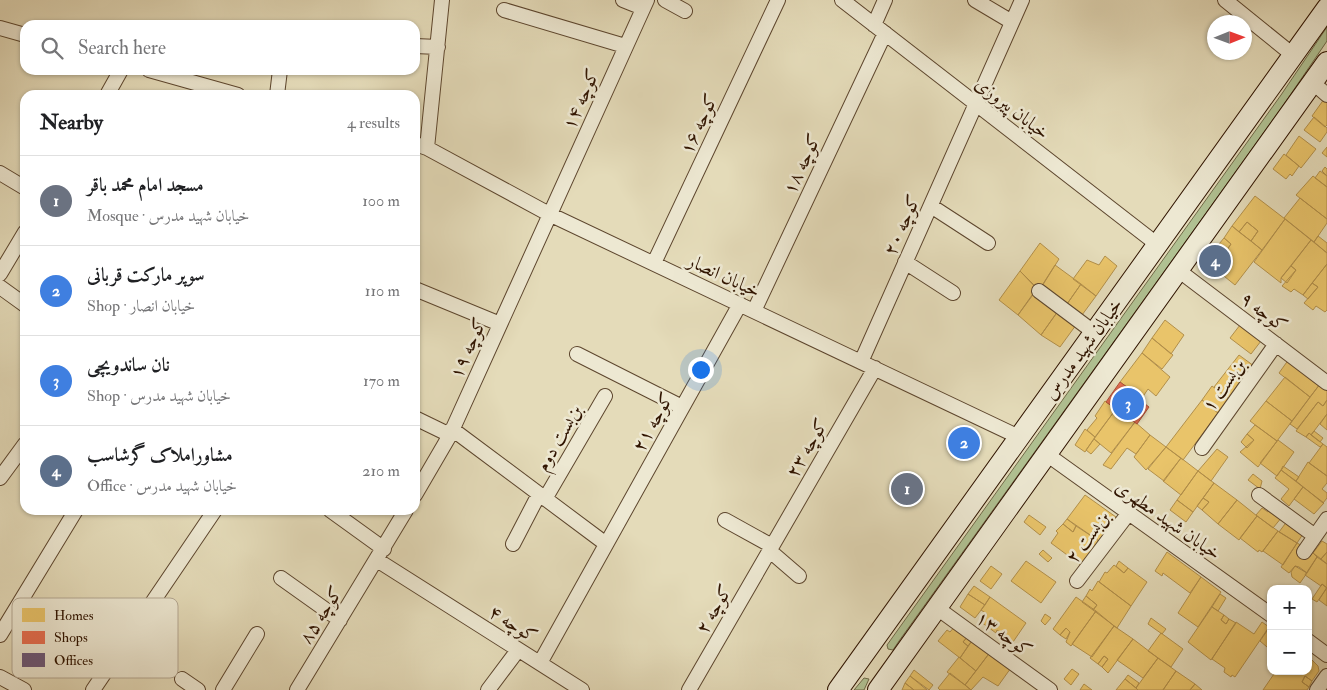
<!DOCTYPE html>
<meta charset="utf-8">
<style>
:root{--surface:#fff;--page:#f6f6f6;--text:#202124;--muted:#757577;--line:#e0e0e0;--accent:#8f2418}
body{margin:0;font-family:"IM FELL Double Pica",Amiri,serif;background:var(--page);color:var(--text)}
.controls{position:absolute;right:15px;bottom:15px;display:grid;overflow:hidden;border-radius:10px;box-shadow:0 1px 4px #0004}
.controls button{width:45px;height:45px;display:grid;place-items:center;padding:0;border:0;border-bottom:1px solid var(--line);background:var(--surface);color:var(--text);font:25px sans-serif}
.compass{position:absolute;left:1207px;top:15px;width:45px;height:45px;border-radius:50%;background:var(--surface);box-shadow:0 1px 4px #0004;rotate:89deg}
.you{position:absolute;left:700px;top:369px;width:18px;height:18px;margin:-12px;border:4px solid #fff;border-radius:50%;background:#1a73e8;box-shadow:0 0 0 8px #1a73e833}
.badge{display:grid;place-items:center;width:32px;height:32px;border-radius:50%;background:var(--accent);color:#fff;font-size:16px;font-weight:700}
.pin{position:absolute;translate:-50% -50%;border:2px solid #fff;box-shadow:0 1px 5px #0006}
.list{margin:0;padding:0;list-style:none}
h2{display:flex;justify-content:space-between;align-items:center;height:65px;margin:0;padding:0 20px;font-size:21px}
h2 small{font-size:16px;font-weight:400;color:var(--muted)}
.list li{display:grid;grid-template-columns:32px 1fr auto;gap:15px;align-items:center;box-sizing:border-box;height:90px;padding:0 20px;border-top:1px solid var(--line)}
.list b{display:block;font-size:19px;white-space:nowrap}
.list p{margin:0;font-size:16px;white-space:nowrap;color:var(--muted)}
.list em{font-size:16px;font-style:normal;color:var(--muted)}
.icon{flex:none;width:28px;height:28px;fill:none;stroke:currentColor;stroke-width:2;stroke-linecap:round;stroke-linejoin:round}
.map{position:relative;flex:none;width:1327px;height:690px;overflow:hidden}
.search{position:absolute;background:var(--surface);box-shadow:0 1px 4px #0004;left:20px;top:20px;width:400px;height:55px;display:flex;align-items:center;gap:12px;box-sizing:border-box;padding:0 18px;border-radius:15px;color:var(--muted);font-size:19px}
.panel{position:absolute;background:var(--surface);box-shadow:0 1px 4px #0004;left:20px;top:90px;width:400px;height:425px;border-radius:15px}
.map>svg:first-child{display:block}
.green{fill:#b0c192;stroke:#706a49}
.homes{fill:#e9c46a;stroke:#b28f4a}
.shops{fill:#e76f51;stroke:#b05439}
.offices{fill:#6d597a;stroke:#5b4455}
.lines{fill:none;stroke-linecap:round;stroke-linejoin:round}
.street-casing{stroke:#5d462e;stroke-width:16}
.secondary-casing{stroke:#301400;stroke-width:22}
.street{stroke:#ede8d2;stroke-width:14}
.secondary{stroke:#ede8d2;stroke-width:20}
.labels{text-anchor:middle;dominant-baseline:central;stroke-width:5;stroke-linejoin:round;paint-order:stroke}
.street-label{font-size:19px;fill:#301400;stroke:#ede8d2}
.key{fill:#ede8d2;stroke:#b4a893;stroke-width:1}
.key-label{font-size:14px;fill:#301400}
</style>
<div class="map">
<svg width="1327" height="690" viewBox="0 0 1327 690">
<rect width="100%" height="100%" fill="#e4dbb9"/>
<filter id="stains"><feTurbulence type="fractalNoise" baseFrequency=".004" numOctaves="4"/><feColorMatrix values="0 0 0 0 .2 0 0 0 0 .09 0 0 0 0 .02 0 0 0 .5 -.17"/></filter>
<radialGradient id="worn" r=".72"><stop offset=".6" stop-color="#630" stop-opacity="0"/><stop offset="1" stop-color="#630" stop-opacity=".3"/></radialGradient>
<path class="green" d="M 1327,27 L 1327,41 L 1280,110 L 899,641 L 893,650 L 888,649 L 887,645 L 1281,95 Z
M 864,678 L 869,679 L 864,690 L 854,690 Z"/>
<path class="homes" d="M 1327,95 L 1327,125 L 1325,127 L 1312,116 Z
M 1314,117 L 1327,128 L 1327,132 L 1320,142 L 1304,130 Z
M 1299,136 L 1316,149 L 1301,168 L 1286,155 Z
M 1327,147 L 1327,157 L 1322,153 Z
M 1284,154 L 1299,166 L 1292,176 L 1290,174 L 1286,179 L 1273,169 Z
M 1325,167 L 1327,169 L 1327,176 L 1322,171 Z
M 1320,171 L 1327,176 L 1327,187 L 1315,178 Z
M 1313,176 L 1327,187 L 1327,219 L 1296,195 Z
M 1255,196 L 1285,219 L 1262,250 L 1251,241 L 1258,231 L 1247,222 L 1239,232 L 1232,226 Z
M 1300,198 L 1327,219 L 1327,223 L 1314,242 L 1284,218 Z
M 1285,219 L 1311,240 L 1281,278 L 1281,283 L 1254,262 Z
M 1247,222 L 1258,231 L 1251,241 L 1239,232 Z
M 1232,226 L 1262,250 L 1235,285 L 1214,268 L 1231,244 L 1224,238 Z
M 1318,236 L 1327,243 L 1327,253 L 1314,242 Z
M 1224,238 L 1231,244 L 1227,250 L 1219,244 Z
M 1311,240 L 1327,253 L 1327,264 L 1303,295 L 1294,289 L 1291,292 L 1282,286 L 1296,270 L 1291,266 Z
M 1040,243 L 1059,259 L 1039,291 L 1020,271 Z
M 1219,244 L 1227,250 L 1223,256 L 1215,250 Z
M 1215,250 L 1223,256 L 1218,262 L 1211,256 Z
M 1105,256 L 1117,266 L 1096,296 L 1073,279 L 1087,260 L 1099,265 Z
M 1327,264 L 1327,310 L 1325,312 L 1316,306 L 1313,310 L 1304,303 L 1318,287 L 1312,283 Z
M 1055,265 L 1081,284 L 1067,304 L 1041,287 Z
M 1291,266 L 1296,270 L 1287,283 L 1281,278 Z
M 1020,271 L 1037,288 L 1018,315 L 999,300 Z
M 1312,283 L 1318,287 L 1308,299 L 1303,295 Z
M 1081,284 L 1096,296 L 1082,315 L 1067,304 Z
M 1035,292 L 1058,311 L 1041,335 L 1018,315 Z
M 1058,311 L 1076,325 L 1060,347 L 1041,335 Z
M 1165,320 L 1184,335 L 1171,354 L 1152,338 Z
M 1240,325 L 1261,341 L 1251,354 L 1230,338 Z
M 1152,338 L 1173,355 L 1162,369 L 1142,353 Z
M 1142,353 L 1170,377 L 1156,396 L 1148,389 L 1142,398 L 1120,382 Z
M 1239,355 L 1254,366 L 1229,399 L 1214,387 Z
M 1289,359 L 1320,384 L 1310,397 L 1279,373 Z
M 1285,377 L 1310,397 L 1292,421 L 1266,401 Z
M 1320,384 L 1327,389 L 1327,400 L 1323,406 L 1318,402 L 1297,429 L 1290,424 Z
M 1212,386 L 1229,399 L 1218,413 L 1202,400 Z
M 1202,400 L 1218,413 L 1183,460 L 1166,447 Z
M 1327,400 L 1327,414 L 1311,435 L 1309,433 L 1306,437 L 1296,431 L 1318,402 L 1323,406 Z
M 1105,401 L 1116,409 L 1095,437 L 1087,430 L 1097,418 L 1095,416 Z
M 1266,401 L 1292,421 L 1277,441 L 1250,421 Z
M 1116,409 L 1135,422 L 1111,453 L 1094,439 Z
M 1327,414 L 1327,430 L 1320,424 Z
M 1135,422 L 1150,435 L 1136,454 L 1127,448 L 1111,469 L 1103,465 Z
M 1255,425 L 1277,441 L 1258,467 L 1240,452 L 1254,440 L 1247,434 Z
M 1085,429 L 1095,437 L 1085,452 L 1075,445 Z
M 1314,431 L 1323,438 L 1320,442 L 1311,435 Z
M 1309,433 L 1323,444 L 1320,447 L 1306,437 Z
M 1247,434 L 1254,440 L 1247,448 L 1241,442 Z
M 1150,435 L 1166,447 L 1146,470 L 1134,457 Z
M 1094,439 L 1100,444 L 1091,454 L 1086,450 Z
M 1278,440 L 1294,452 L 1277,476 L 1260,463 Z
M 1323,444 L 1327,447 L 1327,476 L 1309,463 Z
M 1166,447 L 1181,458 L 1164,481 L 1148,469 Z
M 1217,449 L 1228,457 L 1211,481 L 1198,471 Z
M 1181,458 L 1198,471 L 1181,495 L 1163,481 Z
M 1308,462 L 1327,476 L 1327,483 L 1322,489 L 1327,493 L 1327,498 L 1323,503 L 1296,481 Z
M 1283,466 L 1299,477 L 1296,481 L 1281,470 Z
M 1281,470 L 1303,487 L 1289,506 L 1281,499 L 1289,489 L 1275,478 Z
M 1198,471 L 1214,483 L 1193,512 L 1177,500 Z
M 1253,474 L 1262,481 L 1260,489 L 1248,480 Z
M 1214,483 L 1237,500 L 1218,524 L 1202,510 L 1209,502 L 1203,498 Z
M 1303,487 L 1324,503 L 1314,514 L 1294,499 Z
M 1085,495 L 1116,517 L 1099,541 L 1067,519 Z
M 1203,498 L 1209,502 L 1202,510 L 1197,506 Z
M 1177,500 L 1193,512 L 1186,522 L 1170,510 Z
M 1237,500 L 1257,516 L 1239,540 L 1218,524 Z
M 1275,503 L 1286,512 L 1273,528 L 1256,515 L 1262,508 L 1268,512 Z
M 1029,515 L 1046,527 L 1040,535 L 1024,522 Z
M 1257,516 L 1278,531 L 1262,552 L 1259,550 L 1258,552 L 1240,538 Z
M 1291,516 L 1307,528 L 1297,543 L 1279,532 Z
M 1067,519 L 1076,526 L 1073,532 L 1063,524 Z
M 1063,524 L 1073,532 L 1076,526 L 1099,541 L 1082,566 L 1051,543 L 1058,533 L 1056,531 Z
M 1278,531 L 1297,543 L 1283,565 L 1263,551 Z
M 1322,541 L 1327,544 L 1327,552 L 1321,559 L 1313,553 Z
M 1297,543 L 1308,549 L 1302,556 L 1306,559 L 1311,551 L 1317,557 L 1307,573 L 1299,567 L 1295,566 L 1289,573 L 1281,567 Z
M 1043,550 L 1052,558 L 1048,562 L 1039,554 Z
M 1167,552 L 1201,577 L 1190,593 L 1163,573 L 1162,576 L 1155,571 Z
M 1327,552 L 1327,564 L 1321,559 Z
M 1317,557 L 1327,564 L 1327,588 L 1322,584 L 1321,586 L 1305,575 Z
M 1026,561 L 1056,582 L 1041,603 L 1011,581 Z
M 1119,561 L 1128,568 L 1124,573 L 1116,566 Z
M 1114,565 L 1124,573 L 1128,568 L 1147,582 L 1131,606 L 1099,582 L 1105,572 L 1107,573 Z
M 991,566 L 1002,574 L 991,589 L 980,581 Z
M 1295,566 L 1307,573 L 1300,583 L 1292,577 L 1291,572 Z
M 1201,577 L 1221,592 L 1198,627 L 1178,613 Z
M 1098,581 L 1131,606 L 1117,628 L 1093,610 L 1097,605 L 1086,596 L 1090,589 L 1092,591 Z
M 1322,584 L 1327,588 L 1317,602 L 1312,599 Z
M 974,586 L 990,597 L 985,605 L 968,594 Z
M 1327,587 L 1327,606 L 1319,600 Z
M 968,594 L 985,605 L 975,618 L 960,607 Z
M 1220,594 L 1226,598 L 1218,611 L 1212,607 Z
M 1086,596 L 1097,605 L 1093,610 L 1082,602 Z
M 990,597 L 1026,623 L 1013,642 L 997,630 L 996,633 L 981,622 L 987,614 L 981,610 Z
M 1076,597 L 1096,611 L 1071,646 L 1066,642 L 1070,632 L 1066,628 L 1060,635 L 1053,629 Z
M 1212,607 L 1224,615 L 1221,620 L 1226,624 L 1229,619 L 1236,623 L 1211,660 L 1188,642 Z
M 1096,611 L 1114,626 L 1092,657 L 1072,644 Z
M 1045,614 L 1051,618 L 1045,625 L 1041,621 Z
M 1224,615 L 1229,619 L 1226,624 L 1221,620 Z
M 1151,618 L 1166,629 L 1162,634 L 1148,624 Z
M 1236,622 L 1254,634 L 1262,622 L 1269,627 L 1235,677 L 1232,675 L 1231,677 L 1224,672 L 1225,668 L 1212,659 Z
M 956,625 L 969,635 L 963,642 L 968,646 L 960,658 L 938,641 L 947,630 L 950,632 Z
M 1114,626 L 1133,639 L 1108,673 L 1102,667 L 1108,659 L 1104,656 L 1098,664 L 1090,658 Z
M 1066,628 L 1070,632 L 1066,639 L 1060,635 Z
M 1269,628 L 1271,629 L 1271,641 L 1267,647 L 1260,641 Z
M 1161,633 L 1183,649 L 1171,667 L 1148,651 Z
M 969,635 L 974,638 L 968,646 L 963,642 Z
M 974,638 L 991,651 L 976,671 L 960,658 Z
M 1133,639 L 1158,658 L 1143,678 L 1117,660 Z
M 991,651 L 1013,665 L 998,686 L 983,677 L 971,690 L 965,685 Z
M 1104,656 L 1108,659 L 1102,667 L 1098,664 Z
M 1308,656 L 1318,666 L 1319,671 L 1312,681 L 1305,676 L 1302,682 L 1309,687 L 1307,690 L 1263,690 L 1276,671 L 1308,671 Z
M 959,657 L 976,671 L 965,685 L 947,672 Z
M 1158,658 L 1176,671 L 1163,690 L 1138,690 L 1136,688 Z
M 1072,669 L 1079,674 L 1071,685 L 1064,679 Z
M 914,670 L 933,685 L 929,690 L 910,676 Z
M 1176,671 L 1195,684 L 1190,690 L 1163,690 Z
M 950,673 L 965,685 L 971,690 L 940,690 L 938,688 Z
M 1128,675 L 1139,683 L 1136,688 L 1125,679 Z
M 910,676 L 927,690 L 914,690 L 905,683 Z
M 1305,676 L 1312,681 L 1309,687 L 1302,682 Z
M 1125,679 L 1136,688 L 1138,690 L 1116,690 Z
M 905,683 L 914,690 L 902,690 Z
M 1084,684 L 1092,690 L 1080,690 Z
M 1195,684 L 1202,690 L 1190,690 Z"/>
<path class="shops" d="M 1120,382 L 1142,398 L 1140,400 L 1149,407 L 1137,424 L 1106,402 Z"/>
<path class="offices" d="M 1211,256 L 1218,262 L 1214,268 L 1207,262 Z"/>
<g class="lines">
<g class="street-casing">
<path id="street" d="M 623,0 L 643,8
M 665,0 L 685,11
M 842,0 L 1158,245
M 975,0 L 1012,22
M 1225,0 L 1293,55
M 504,10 L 625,46
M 874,25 L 885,0
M 0,28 L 25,35
M 415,46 L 438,47
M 149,70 L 238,95
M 1312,82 L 1327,95
M 107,95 L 121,70
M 277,95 L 280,70
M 415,144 L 427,148 L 549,214 L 1019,437
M 427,148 L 442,0
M 0,173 L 25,188
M 931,206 L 988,243
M 905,262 L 953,293
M 654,263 L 778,0
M 1178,270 L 1327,383
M 0,274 L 25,232
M 0,287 L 25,305
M 415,289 L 500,324
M 1039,291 L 1095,333
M 754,311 L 885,33
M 577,354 L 682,407
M 861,362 L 1022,0
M 415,418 L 450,435
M 452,429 L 606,544
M 1202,448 L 1276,344
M 1045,453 L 1271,615
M 0,478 L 25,444
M 415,495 L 450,435 L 647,0
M 1259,495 L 1315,536
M 545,499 L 605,396
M 330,510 L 384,549
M 725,520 L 772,546
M 513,544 L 539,494
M 770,551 L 799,576
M 1304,552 L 1327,519
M 377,560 L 582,690
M 281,578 L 340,620
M 1077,581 L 1128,514
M 937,608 L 1050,690
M 0,635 L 76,510
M 1308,641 L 1327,655
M 540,663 L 740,304
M 0,677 L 24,690
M 182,679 L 198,690
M 93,690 L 215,510
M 223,690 L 257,634
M 297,690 L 406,510
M 488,690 L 518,650
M 689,690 L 875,368
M 1317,690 L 1327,676"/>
</g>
<g class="secondary-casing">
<path id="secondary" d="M 838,690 L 1327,8
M 878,690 L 1327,62"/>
</g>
<use href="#street" class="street"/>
<use href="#secondary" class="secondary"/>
</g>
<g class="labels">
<g class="street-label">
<text transform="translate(581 99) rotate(-66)">کوچه ۱۴</text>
<text transform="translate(1012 108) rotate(38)">خیابان پیروزی</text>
<text transform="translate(699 124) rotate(-65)">کوچه ۱۶</text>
<text transform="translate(802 164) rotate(-65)">کوچه ۱۸</text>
<text transform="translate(902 225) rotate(-66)">کوچه ۲۰</text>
<text transform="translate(724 276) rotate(25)">خیابان انصار</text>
<text transform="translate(1264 312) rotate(37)">کوچه ۹</text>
<text transform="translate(468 348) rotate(-66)">کوچه ۱۹</text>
<text transform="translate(1083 349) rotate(-54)">خیابان شهید مدرس</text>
<text transform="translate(1224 385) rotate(-54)">بن‌بست ۱</text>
<text transform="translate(653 422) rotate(-61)">کوچه ۲۱</text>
<text transform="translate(559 438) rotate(-60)">بن‌بست دوم</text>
<text transform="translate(807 448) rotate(-60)">کوچه ۲۳</text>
<text transform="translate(1168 520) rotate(35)">خیابان شهید مطهری</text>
<text transform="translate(1088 537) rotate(-53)">بن‌بست ۲</text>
<text transform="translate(714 609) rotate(-60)">کوچه ۲</text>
<text transform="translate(321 615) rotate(-58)">کوچه ۸۵</text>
<text transform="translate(513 624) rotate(32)">کوچه ۴</text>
<text transform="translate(1004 634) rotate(36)">کوچه ۱۳</text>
</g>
</g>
<rect x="12" y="598" width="166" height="80" rx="8" class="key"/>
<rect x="22" y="608" width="23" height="14" fill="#e9c46a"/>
<rect x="22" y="631" width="23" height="13" fill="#e76f51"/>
<rect x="22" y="653" width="23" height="14" fill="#6d597a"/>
<g class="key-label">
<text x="54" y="620">Homes</text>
<text x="54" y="642">Shops</text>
<text x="54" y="665">Offices</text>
</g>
<rect width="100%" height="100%" filter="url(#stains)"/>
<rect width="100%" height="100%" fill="url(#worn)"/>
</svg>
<div class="controls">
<button>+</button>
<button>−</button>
</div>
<svg class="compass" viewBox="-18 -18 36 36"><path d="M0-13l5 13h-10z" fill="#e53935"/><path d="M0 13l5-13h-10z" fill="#757577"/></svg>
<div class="you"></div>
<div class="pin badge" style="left:907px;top:489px;background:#6b7280">1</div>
<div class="pin badge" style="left:964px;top:443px;background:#3f7fe0">2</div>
<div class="pin badge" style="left:1128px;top:404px;background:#3f7fe0">3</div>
<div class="pin badge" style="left:1215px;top:261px;background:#5c6f8a">4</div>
<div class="search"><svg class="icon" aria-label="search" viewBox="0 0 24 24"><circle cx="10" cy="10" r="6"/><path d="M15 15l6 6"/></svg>Search here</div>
<section class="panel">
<h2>Nearby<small>4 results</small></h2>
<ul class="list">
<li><span class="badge" style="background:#6b7280">1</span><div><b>مسجد امام محمد باقر</b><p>Mosque · خیابان شهید مدرس</p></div><em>100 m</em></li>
<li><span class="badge" style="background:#3f7fe0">2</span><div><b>سوپر مارکت قربانی</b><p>Shop · خیابان انصار</p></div><em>110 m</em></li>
<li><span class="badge" style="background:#3f7fe0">3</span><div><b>نان ساندویچی</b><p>Shop · خیابان شهید مدرس</p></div><em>170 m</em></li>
<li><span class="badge" style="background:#5c6f8a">4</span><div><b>مشاوراملاک گرشاسب</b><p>Office · خیابان شهید مدرس</p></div><em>210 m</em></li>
</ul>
</section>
</div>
